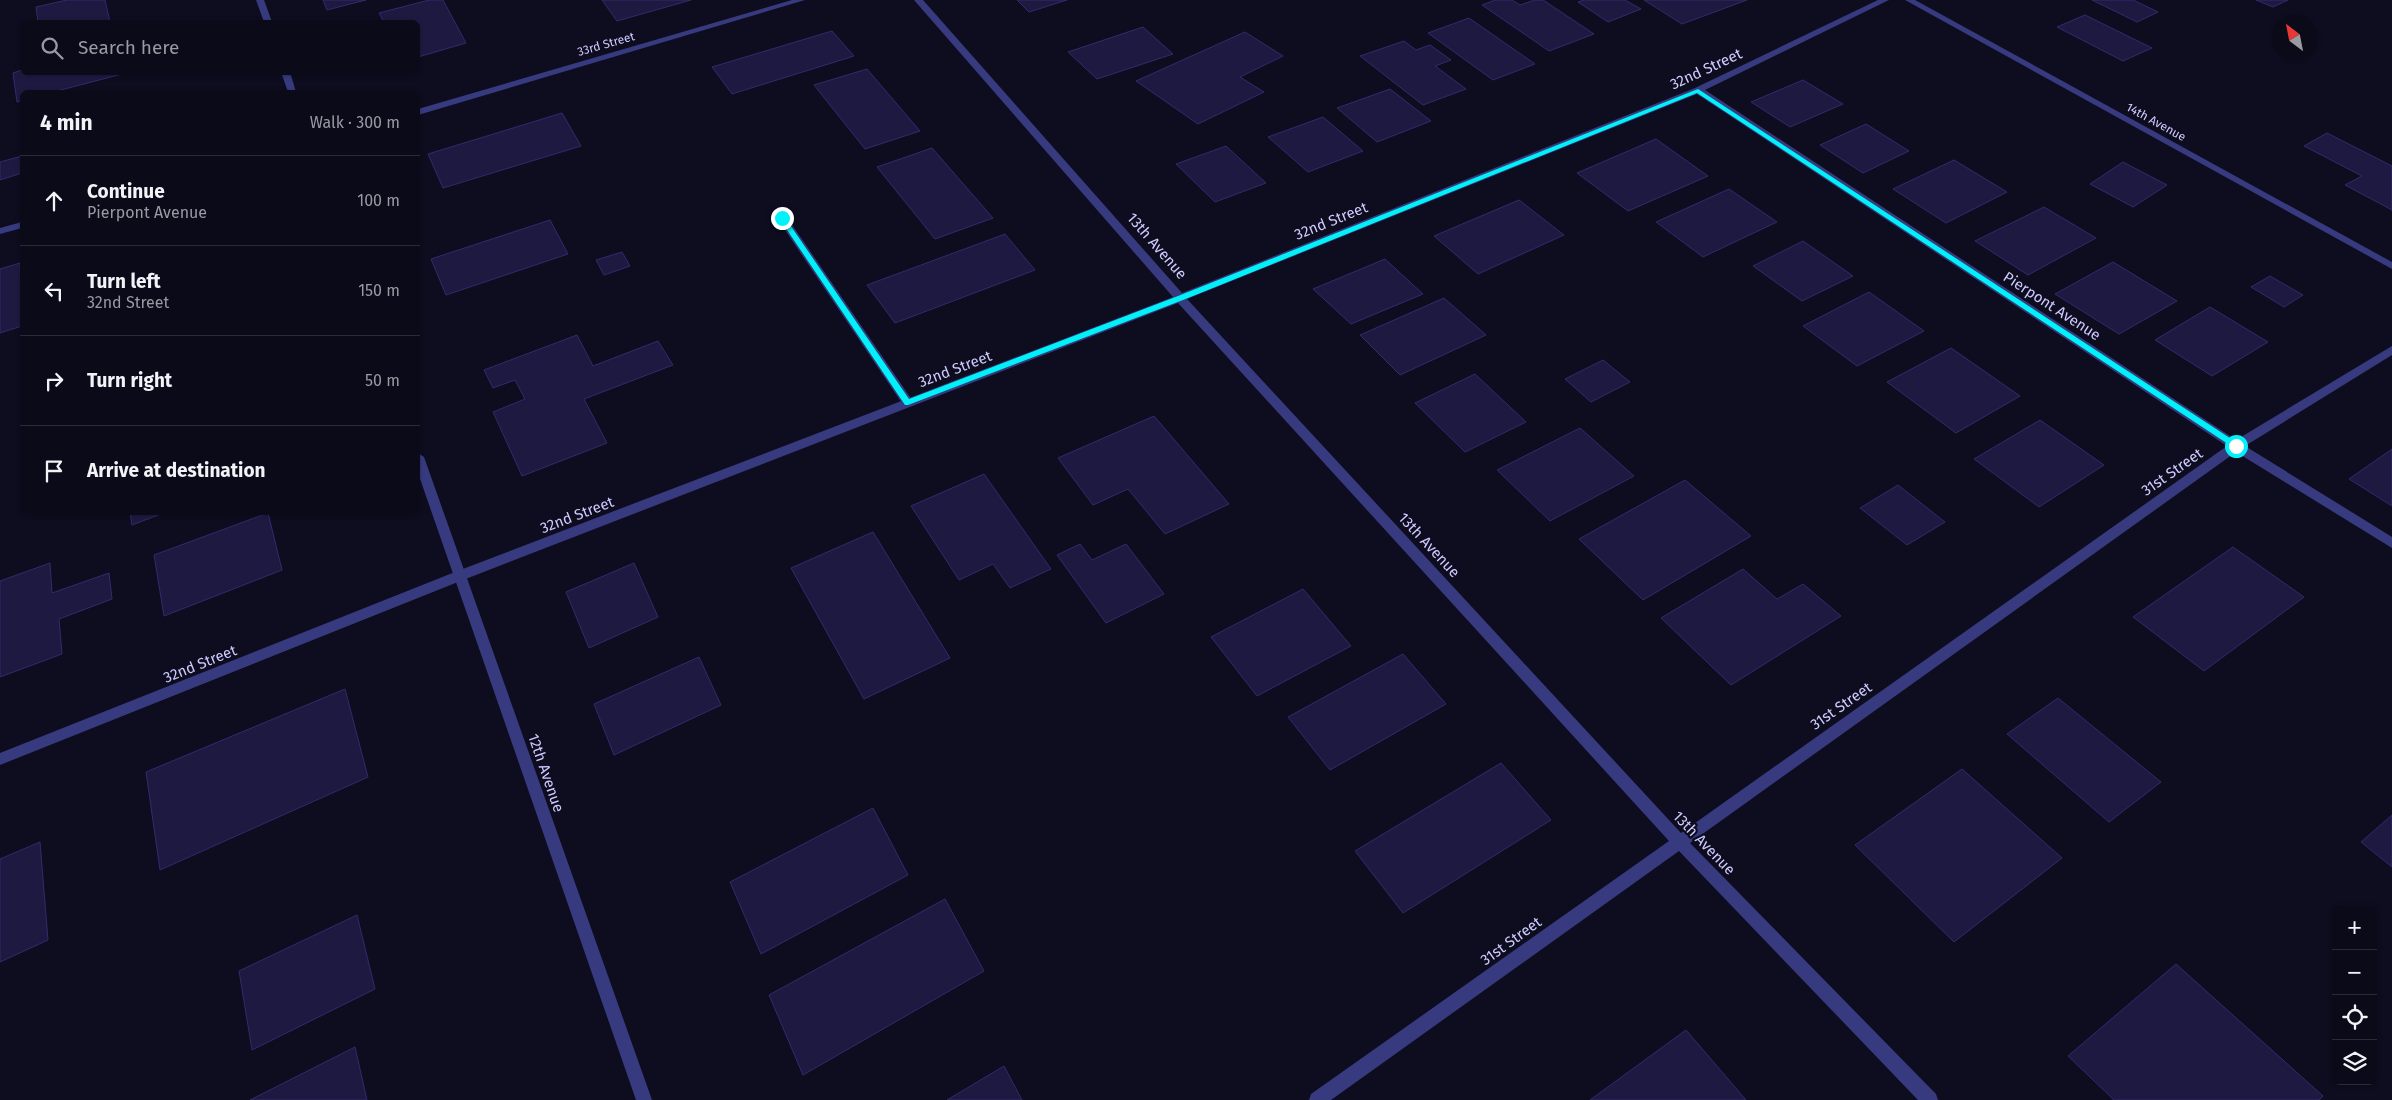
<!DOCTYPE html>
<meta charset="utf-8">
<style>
:root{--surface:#0a0a18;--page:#181825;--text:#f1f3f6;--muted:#999aa2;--line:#2a2b37}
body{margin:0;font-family:"Fira Sans",sans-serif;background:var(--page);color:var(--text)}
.controls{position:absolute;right:15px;bottom:15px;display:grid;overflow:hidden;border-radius:8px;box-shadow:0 1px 4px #0004}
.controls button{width:45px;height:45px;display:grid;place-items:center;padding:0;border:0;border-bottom:1px solid var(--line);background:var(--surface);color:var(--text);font:25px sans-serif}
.compass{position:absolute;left:2272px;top:15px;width:45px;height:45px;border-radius:50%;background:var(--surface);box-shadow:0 1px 4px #0004;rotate:328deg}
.stop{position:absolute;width:15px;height:15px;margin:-11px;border:4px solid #00f1f7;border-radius:50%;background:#fff}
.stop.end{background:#00f1f7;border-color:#fff;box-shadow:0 1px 5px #0008}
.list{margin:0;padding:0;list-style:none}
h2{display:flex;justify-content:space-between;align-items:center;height:65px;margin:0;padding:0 20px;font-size:21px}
h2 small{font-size:16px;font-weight:400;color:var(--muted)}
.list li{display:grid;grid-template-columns:32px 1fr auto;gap:15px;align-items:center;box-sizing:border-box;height:90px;padding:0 20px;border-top:1px solid var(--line)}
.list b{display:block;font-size:19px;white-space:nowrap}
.list p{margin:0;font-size:16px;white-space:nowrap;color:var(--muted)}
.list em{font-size:16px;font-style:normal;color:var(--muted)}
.icon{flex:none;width:28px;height:28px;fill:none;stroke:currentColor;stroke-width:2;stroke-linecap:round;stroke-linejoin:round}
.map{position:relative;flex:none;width:2392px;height:1100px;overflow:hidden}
.search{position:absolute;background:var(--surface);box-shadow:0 1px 4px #0004;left:20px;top:20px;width:400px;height:55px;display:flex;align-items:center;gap:12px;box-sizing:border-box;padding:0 18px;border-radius:8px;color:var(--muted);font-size:19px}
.panel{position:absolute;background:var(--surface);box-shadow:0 1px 4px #0004;left:20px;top:90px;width:400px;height:425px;border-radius:8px}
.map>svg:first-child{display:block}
.building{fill:#1e1941;stroke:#322a6d}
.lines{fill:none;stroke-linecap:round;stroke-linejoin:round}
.service{fill:#373a7f;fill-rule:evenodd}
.minor{fill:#373a7f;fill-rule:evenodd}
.tertiary{fill:#373a7f;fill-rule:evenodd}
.route{fill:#00f1f7}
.labels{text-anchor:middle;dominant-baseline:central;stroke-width:4.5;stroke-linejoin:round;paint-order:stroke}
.far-street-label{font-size:12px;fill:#ceccff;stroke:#0e0d20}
.street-label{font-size:15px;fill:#ceccff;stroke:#0e0d20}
</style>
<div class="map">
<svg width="2392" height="1100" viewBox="0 0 2392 1100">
<rect width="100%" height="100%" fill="#0e0d20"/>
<path class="building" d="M 67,0 L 105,0 L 110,22 L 38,22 L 36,7 Z
M 323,0 L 366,0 L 327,10 Z
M 429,0 L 443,0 L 466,43 L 418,57 L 418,22 L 384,22 L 379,13 Z
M 602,0 L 691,0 L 617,21 Z
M 1017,0 L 1067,0 L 1029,12 Z
M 1495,0 L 1512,0 L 1520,5 L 1535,0 L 1543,0 L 1594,34 L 1549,51 L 1482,5 Z
M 1584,0 L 1625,0 L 1641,9 L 1608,22 L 1578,2 Z
M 1644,0 L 1747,0 L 1682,24 Z
M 2092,0 L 2133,0 L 2158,12 L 2137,22 Z
M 2256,0 L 2288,0 L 2273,7 Z
M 2085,15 L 2152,48 L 2123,61 L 2057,27 Z
M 1469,18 L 1535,64 L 1493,80 L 1428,33 Z
M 1143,27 L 1173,54 L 1097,79 L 1068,52 Z
M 832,31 L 854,56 L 732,94 L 712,67 Z
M 1245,32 L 1283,56 L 1240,77 L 1264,92 L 1198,124 L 1136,81 Z
M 1404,41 L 1416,50 L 1430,45 L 1451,60 L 1435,66 L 1466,89 L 1423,105 L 1360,56 Z
M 867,69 L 920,131 L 865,149 L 814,85 Z
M 22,70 L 22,72 L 122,72 L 122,74 L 53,92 L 22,92 L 22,100 L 17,102 L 13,73 Z
M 1803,80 L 1843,104 L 1790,127 L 1751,102 Z
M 1390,89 L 1431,121 L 1377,142 L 1337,108 Z
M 562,113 L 581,146 L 443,188 L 428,154 Z
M 1323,117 L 1363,151 L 1308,172 L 1268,137 Z
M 1866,124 L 1909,151 L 1863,173 L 1820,145 Z
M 2327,133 L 2392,166 L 2392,210 L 2345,185 L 2362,176 L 2304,146 Z
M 1656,139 L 1708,176 L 1628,211 L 1577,173 Z
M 1226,146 L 1266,183 L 1215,202 L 1176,164 Z
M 932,148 L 993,218 L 935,239 L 877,167 Z
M 22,156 L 22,173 L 0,180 L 0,162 Z
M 1954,160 L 2007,192 L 1946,223 L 1893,189 Z
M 2123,162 L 2167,185 L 2133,207 L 2090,184 Z
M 1729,189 L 1777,222 L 1703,257 L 1656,222 Z
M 1519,200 L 1564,235 L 1478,274 L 1434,236 Z
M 2044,207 L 2096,238 L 2028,275 L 1975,241 Z
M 550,220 L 568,254 L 446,295 L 431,259 Z
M 1005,234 L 1035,270 L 895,323 L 867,285 Z
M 1803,241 L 1853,276 L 1802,301 L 1753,266 Z
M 622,252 L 630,266 L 604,275 L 596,260 Z
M 1385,259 L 1423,294 L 1351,324 L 1313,289 Z
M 2113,262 L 2177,301 L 2119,334 L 2055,294 Z
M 20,263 L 22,326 L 0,333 L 0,269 Z
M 2270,276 L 2303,295 L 2284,307 L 2251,287 Z
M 1869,292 L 1924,331 L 1857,366 L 1803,326 Z
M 1444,298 L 1486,335 L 1400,375 L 1360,335 Z
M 2210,307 L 2268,342 L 2212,376 L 2155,340 Z
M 577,335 L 593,366 L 658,341 L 673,365 L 584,399 L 607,443 L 522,476 L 493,412 L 525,399 L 515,380 L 493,388 L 484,370 Z
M 1951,348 L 2020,396 L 1956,433 L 1887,382 Z
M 1603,360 L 1630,382 L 1591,402 L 1565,379 Z
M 1475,374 L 1526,422 L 1465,452 L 1415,403 Z
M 1154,416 L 1229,504 L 1165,534 L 1128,489 L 1093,505 L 1058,458 Z
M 2040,420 L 2104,465 L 2039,507 L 1974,459 Z
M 1580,428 L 1634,476 L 1550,521 L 1497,470 Z
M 2392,449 L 2392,506 L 2349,479 Z
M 984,474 L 1051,569 L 1010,588 L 993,564 L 959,580 L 911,506 Z
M 1685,480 L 1751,536 L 1643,600 L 1579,539 Z
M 1898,485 L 1945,522 L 1907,545 L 1860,508 Z
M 130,512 L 166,512 L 132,525 Z
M 268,513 L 282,570 L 164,616 L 154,555 Z
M 873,532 L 950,658 L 864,699 L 791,568 Z
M 1080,544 L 1092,560 L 1126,544 L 1164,594 L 1106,623 L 1057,555 Z
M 2233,547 L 2304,597 L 2204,671 L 2133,617 Z
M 50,563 L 52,593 L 109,573 L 112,599 L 59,619 L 62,654 L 0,677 L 0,581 Z
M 634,563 L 658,617 L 589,648 L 566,592 Z
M 1743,569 L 1777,599 L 1803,584 L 1841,616 L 1731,685 L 1661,618 Z
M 1303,589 L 1351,646 L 1257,696 L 1211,637 Z
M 1403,654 L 1446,704 L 1330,770 L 1288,717 Z
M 699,657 L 721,705 L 614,755 L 594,704 Z
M 345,689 L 368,777 L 160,870 L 146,772 Z
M 2058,698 L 2161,782 L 2109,822 L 2007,734 Z
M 1501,763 L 1551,820 L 1403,913 L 1355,851 Z
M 1962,769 L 2062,858 L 1954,942 L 1855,845 Z
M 873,808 L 908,875 L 761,954 L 730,882 Z
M 2392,815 L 2392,867 L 2361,842 Z
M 40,842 L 48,940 L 0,962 L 0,859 Z
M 945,899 L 984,971 L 803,1075 L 769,995 Z
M 357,915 L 375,989 L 252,1050 L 239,971 Z
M 2176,964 L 2323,1096 L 2319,1100 L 2114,1100 L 2068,1056 Z
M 1686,1030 L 1746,1100 L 1590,1100 Z
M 355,1047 L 367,1100 L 250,1100 Z
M 1004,1066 L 1022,1100 L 947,1100 Z"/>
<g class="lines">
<path class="service" d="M 782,215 L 786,216 L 912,400 L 914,403 L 912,406 L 904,406 L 777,218 Z"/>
<path class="minor" d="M 792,0 L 805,0 L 418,115 L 418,109 Z
M 914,0 L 923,0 L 1182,293 L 1695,88 L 1878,0 L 1889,0 L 1705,90 L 2236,440 L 2392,346 L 2392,355 L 2245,446 L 2392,537 L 2392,548 L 2236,452 L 1690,843 L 1936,1094 L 1938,1100 L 1918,1100 L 1679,851 L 1331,1100 L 1309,1100 L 1311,1094 L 1669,841 L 1178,303 L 463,580 L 0,765 L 0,753 L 455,572 L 1173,297 ZM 1697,94 L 2227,446 L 1681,833 L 1187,299 Z
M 1905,0 L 1915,0 L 2392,262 L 2392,269 Z
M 22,222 L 22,228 L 0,234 L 0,228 Z"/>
<path class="tertiary" d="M 256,0 L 264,0 L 272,22 L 264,22 Z
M 281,72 L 290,72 L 296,92 L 288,92 Z
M 418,453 L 424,457 L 652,1100 L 636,1100 L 418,473 Z"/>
</g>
<path class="route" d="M 1698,89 L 2239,444 L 2239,448 L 2234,448 L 1697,93 L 1183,300 L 908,405 L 905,405 L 779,218 L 784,216 L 909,399 L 1178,296 Z"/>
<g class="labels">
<g class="far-street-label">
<text transform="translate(606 44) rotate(-16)">33rd Street</text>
<text transform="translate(2156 122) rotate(29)">14th Avenue</text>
</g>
<g class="street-label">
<text transform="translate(1706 69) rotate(-25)">32nd Street</text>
<text transform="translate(1331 221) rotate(-22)">32nd Street</text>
<text transform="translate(1157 246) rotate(49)">13th Avenue</text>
<text transform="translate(2052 306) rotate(33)">Pierpont Avenue</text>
<text transform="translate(955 369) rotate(-21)">32nd Street</text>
<text transform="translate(2172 472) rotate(-35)">31st Street</text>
<text transform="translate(577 515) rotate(-21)">32nd Street</text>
<text transform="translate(1429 545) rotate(47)">13th Avenue</text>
<text transform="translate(200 664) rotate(-22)">32nd Street</text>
<text transform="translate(1841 706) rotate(-35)">31st Street</text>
<text transform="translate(546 773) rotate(71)">12th Avenue</text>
<text transform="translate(1704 843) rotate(46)">13th Avenue</text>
<text transform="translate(1511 941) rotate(-36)">31st Street</text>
</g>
</g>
</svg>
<div class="controls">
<button>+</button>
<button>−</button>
<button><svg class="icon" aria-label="locate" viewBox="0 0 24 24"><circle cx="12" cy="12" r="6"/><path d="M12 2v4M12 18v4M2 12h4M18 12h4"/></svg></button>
<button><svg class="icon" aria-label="layers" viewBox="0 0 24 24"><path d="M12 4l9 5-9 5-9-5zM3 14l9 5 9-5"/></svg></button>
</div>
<svg class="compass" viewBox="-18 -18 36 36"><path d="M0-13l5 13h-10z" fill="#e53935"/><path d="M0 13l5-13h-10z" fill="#999aa2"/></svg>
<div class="stop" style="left:2236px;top:446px"></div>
<div class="stop end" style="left:782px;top:218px"></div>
<div class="search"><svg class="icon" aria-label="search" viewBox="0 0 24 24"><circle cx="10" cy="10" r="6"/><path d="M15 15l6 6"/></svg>Search here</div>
<section class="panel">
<h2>4 min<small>Walk · 300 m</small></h2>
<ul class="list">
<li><svg class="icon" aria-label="ahead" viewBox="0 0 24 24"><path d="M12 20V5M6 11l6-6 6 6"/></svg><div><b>Continue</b><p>Pierpont Avenue</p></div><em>100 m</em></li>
<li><svg class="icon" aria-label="left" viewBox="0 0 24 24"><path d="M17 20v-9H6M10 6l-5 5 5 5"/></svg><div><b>Turn left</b><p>32nd Street</p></div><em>150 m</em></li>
<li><svg class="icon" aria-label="right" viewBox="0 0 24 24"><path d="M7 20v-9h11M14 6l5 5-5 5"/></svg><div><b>Turn right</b></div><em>50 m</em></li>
<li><svg class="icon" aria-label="arrive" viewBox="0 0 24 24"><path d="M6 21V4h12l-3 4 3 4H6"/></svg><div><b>Arrive at destination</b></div></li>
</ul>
</section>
</div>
